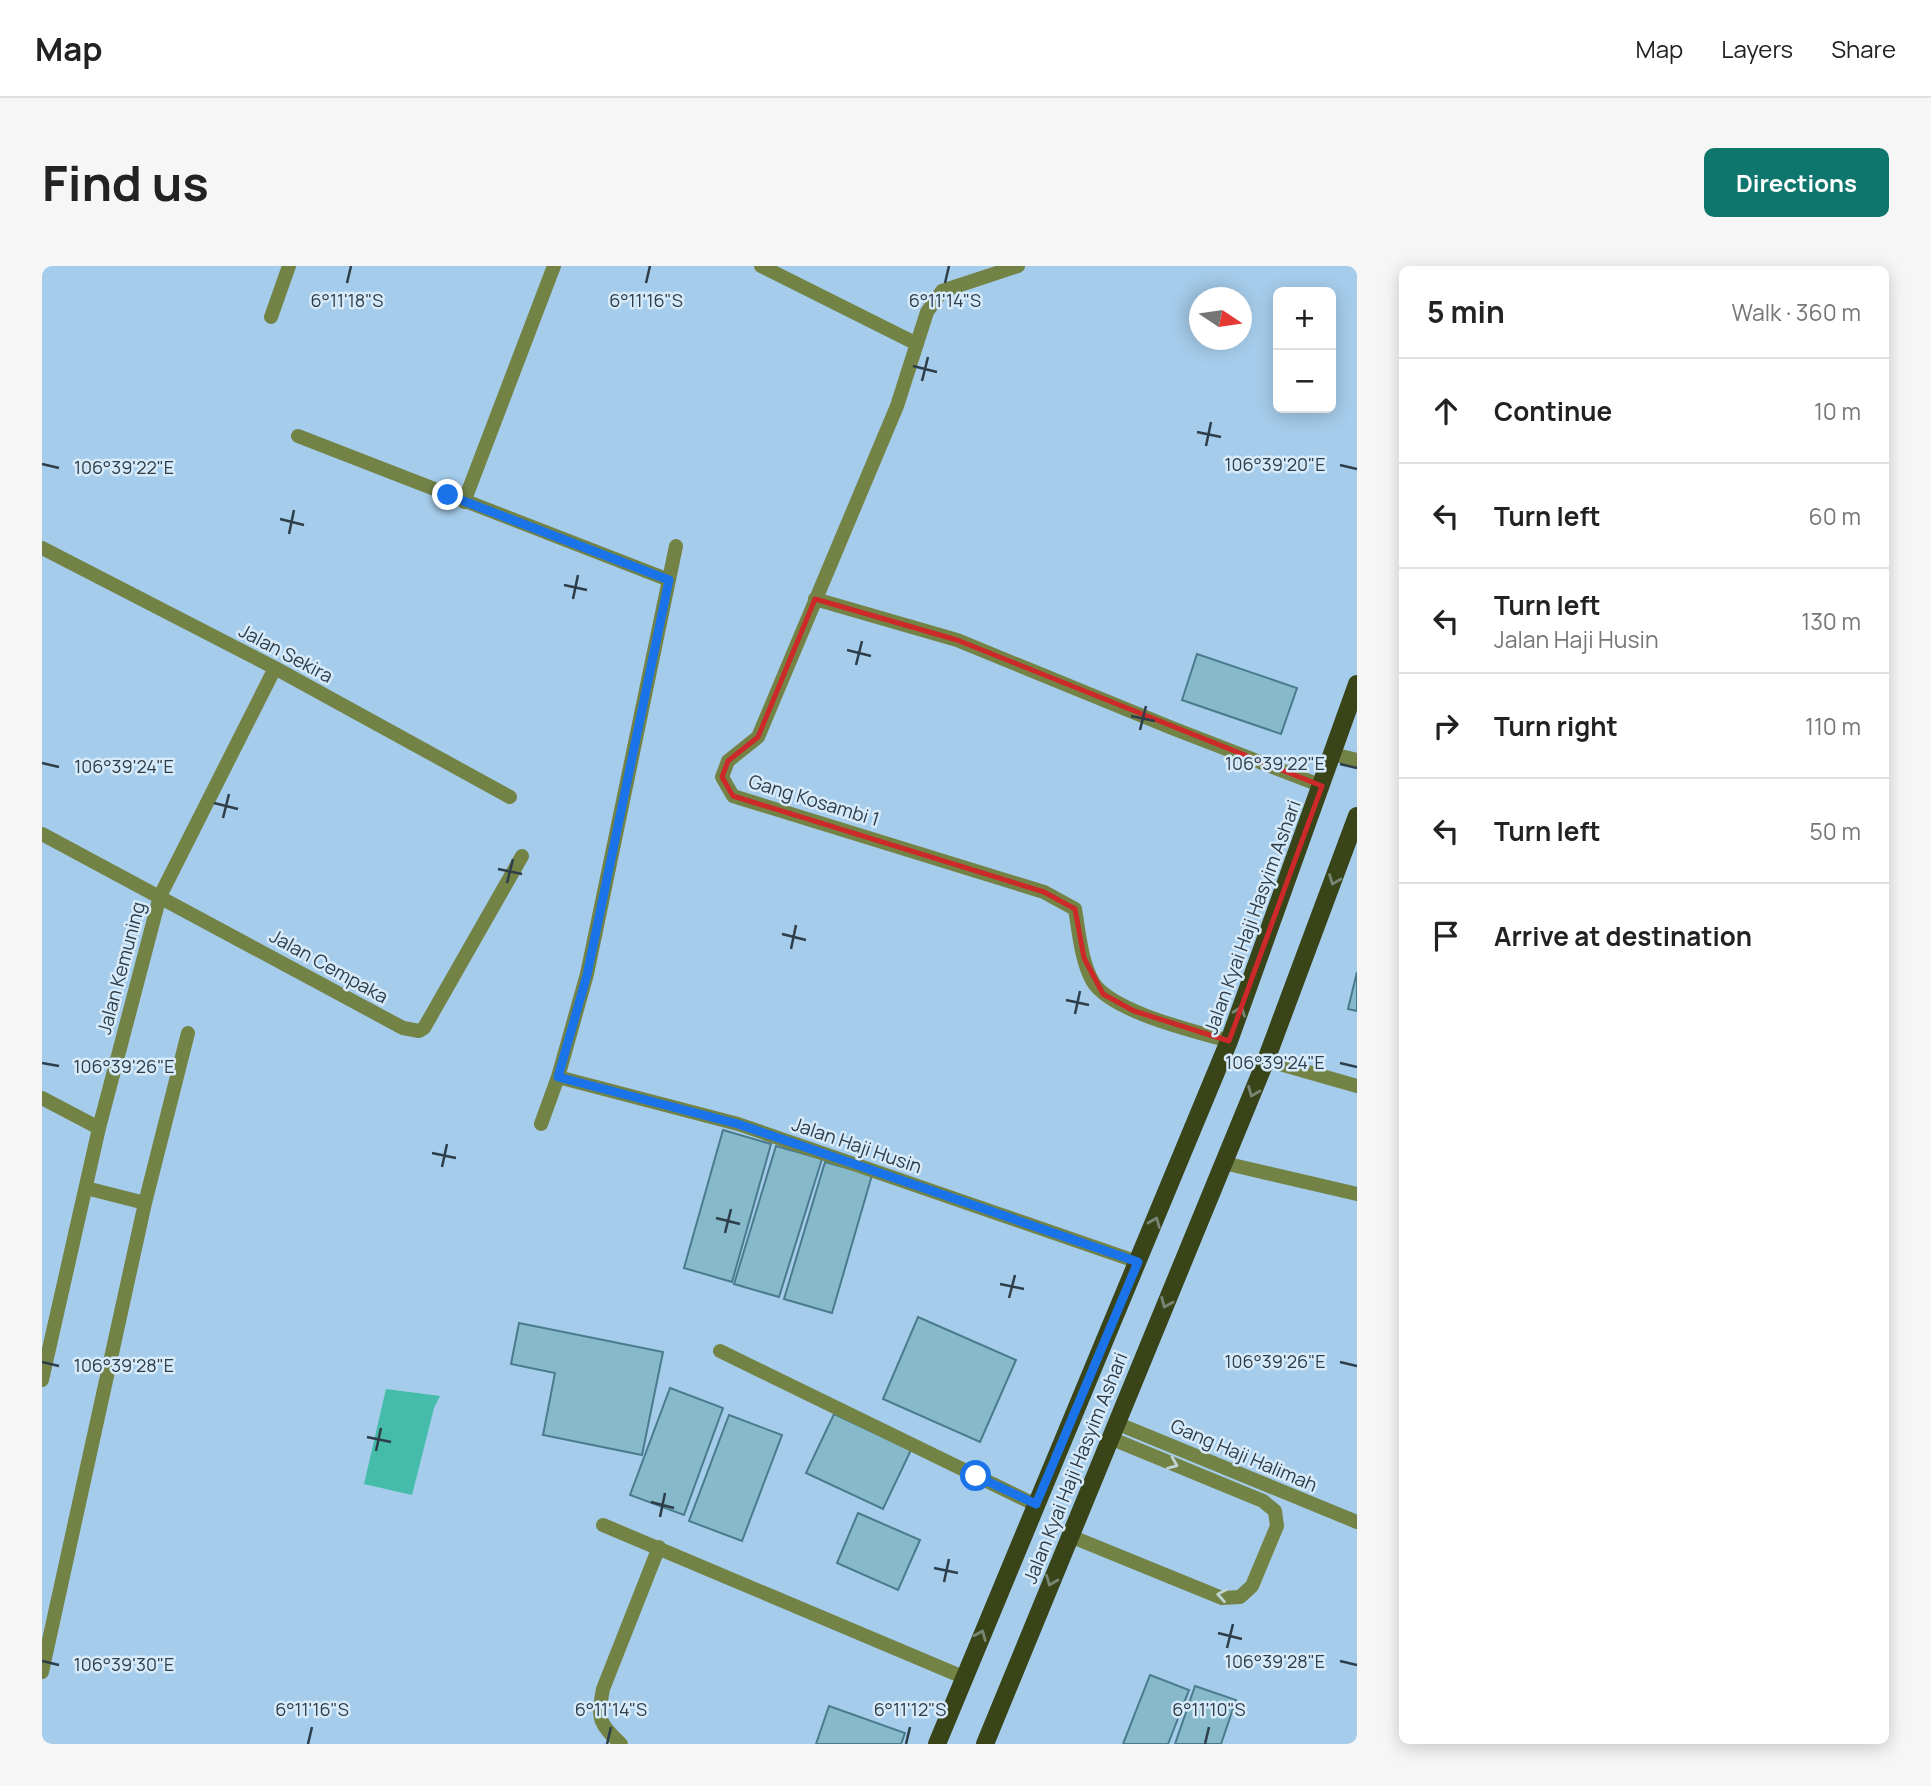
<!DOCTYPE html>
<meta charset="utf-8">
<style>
:root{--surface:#fff;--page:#f6f6f6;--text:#222;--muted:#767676;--line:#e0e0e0;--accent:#0f766e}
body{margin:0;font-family:Manrope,sans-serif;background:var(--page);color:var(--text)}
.controls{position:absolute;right:21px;top:21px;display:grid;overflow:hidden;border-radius:10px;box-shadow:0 4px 18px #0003}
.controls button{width:63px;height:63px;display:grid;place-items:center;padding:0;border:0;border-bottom:2px solid var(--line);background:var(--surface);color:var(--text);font:35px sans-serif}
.compass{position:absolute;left:1147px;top:21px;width:63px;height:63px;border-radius:50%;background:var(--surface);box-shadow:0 4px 18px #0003;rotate:103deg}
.stop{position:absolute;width:21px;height:21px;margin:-16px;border:5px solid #1a73e8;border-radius:50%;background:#fff}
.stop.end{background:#1a73e8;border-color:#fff;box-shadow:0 2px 7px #0008}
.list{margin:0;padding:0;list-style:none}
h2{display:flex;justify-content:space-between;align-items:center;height:91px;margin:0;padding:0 28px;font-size:30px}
h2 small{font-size:23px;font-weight:400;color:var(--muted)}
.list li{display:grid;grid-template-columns:46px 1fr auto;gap:21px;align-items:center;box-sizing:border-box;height:105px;padding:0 28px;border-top:2px solid var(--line)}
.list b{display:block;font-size:26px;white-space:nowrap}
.list p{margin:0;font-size:23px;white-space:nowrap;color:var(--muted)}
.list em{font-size:23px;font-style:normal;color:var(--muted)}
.icon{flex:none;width:38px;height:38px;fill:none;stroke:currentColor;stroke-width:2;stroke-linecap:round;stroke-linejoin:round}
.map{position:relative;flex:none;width:1315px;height:1478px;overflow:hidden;border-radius:10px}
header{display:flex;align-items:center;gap:42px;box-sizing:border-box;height:98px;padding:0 35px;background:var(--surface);border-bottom:2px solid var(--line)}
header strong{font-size:33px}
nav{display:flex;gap:38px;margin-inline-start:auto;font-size:24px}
.intro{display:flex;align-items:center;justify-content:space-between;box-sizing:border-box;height:168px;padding:0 42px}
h1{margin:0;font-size:49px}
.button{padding:18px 32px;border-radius:10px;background:var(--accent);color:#fff;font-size:24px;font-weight:700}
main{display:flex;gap:42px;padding:0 42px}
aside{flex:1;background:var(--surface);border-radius:10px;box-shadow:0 4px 18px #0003}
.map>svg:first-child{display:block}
.water{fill:#45bba9}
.building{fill:#86bacb;stroke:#497b8c;stroke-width:2}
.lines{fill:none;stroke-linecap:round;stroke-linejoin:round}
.lane{stroke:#738346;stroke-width:14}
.street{stroke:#738346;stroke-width:14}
.primary{stroke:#394419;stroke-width:18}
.oneway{stroke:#788673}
.oneway2{stroke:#c2d5d6}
.route{stroke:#1a73e8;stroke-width:9}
.marked{fill:none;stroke:#ce292a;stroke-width:5;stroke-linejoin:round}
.ticks{fill:none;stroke:#2d3d49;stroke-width:2.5}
.labels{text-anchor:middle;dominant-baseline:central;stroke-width:5;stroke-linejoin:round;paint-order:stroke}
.street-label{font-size:19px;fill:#2d3d49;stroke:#d6eafa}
.ticks-label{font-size:18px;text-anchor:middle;fill:#2d3d49;stroke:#d6eafa;stroke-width:5;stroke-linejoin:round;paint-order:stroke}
</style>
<header>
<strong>Map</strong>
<nav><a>Map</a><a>Layers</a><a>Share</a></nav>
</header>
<div class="intro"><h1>Find us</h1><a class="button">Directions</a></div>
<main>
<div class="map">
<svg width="1315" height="1478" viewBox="0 0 1315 1478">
<rect width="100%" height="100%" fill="#a5ccea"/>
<path class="water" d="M 344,1123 L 398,1130 L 392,1142 L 370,1229 L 322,1218 Z"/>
<path class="building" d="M 1155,388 L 1255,422 L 1239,468 L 1140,434 Z
M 1315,706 L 1315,745 L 1306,743 Z
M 681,864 L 729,878 L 690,1016 L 642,1002 Z
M 734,880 L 780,893 L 737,1031 L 692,1018 Z
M 783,896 L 830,909 L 790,1047 L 742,1033 Z
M 876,1051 L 974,1094 L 938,1176 L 841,1133 Z
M 477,1057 L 621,1086 L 600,1189 L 501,1169 L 513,1107 L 469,1098 Z
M 628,1122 L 681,1142 L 642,1249 L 588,1229 Z
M 792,1148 L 869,1184 L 841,1243 L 764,1207 Z
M 687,1149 L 740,1169 L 700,1275 L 647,1255 Z
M 816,1247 L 878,1274 L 856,1324 L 795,1297 Z
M 1108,1409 L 1147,1424 L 1126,1478 L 1081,1478 Z
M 1153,1420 L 1194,1434 L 1179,1478 L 1133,1478 Z
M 787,1440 L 863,1467 L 859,1478 L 774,1478 Z"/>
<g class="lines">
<path class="lane" d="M 1182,897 L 1315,928
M 44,922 L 103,937
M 678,1085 L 994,1239
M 1028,1270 L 1180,1332 L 1198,1331 L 1210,1320 L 1235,1260 L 1233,1245 L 1221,1235 L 1068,1172
M 0,1406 L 103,937 L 146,767
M 579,1478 C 557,1457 555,1454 561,1423 L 617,1281"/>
<path class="street" d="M 719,0 L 875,78
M 976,0 L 900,25 L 885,46 L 855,140 L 716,471 L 686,495 L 680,511 L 691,530 L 1002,626 L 1033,643 C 1037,666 1039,695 1051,716 C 1070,746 1152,765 1187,775
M 229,51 L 247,0
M 256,170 L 627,314
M 422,236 L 512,0
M 0,282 L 233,402 L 468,531
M 773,333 L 915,374 L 1130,462 L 1280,520
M 1290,488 L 1315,494
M 0,568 L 361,762 L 377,765 L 382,762 L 480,590
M 1224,794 L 1315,820
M 516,811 L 696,858 L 1096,996
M 0,832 L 57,862
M 499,858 L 516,811 L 545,708 L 634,280
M 0,1114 L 57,862 L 118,630 L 233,402
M 1074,1157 L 1315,1256
M 561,1259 L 921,1411"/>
<path class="primary" d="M 895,1478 L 1187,775 L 1315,418
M 943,1478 L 1224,794 L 1315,550"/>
</g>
<defs><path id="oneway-chevron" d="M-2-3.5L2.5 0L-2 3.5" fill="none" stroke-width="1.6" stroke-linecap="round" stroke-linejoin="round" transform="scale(1.75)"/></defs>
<g class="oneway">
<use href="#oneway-chevron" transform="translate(1292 614) rotate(111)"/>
<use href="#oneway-chevron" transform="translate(1198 745) rotate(-70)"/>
<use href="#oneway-chevron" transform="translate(1211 826) rotate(112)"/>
<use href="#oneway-chevron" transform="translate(1113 956) rotate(-68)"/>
<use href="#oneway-chevron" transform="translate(1124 1037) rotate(113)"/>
<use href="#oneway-chevron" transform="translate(1009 1315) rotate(112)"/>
<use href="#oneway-chevron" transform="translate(939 1369) rotate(-67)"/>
</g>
<g class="oneway2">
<use href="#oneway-chevron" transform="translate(1131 1198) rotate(22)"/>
<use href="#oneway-chevron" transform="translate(1180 1329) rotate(-170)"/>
</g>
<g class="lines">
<path class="route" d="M 406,229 L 627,314 L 545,709 L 516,811 L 696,858 L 1096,996 L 994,1238 L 934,1210"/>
</g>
<path class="marked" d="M 773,333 L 915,374 L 1280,520 L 1187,775 L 1092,745 L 1061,728 L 1042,692 L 1033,643 L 1002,626 L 691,530 L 680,511 L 686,495 L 716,471 Z"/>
<path class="ticks" d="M 305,17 L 309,0M 604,17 L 608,0M 903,17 L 907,0M 871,100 L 895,106M 880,115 L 886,91M 1155,166 L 1179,171M 1164,180 L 1169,156M 0,198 L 17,202M 1298,199 L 1315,203M 238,253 L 262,259M 247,268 L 252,244M 522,319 L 545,324M 531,333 L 536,309M 805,384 L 829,390M 814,399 L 820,375M 1089,450 L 1113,455M 1098,464 L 1104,440M 0,497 L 17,501M 1298,498 L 1315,502M 172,537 L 196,543M 181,552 L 187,528M 456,603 L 480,608M 465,617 L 471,593M 740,668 L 764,674M 749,683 L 754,659M 1024,734 L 1047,739M 1033,748 L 1038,725M 0,797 L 17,800M 1298,797 L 1315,801M 390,887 L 414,892M 400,901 L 405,878M 674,952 L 698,958M 683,967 L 689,943M 958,1018 L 982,1023M 967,1032 L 973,1009M 0,1096 L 17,1100M 1298,1096 L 1315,1100M 325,1171 L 349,1176M 334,1185 L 339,1162M 609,1236 L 632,1242M 618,1251 L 623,1227M 892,1302 L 916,1307M 902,1316 L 907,1293M 1176,1367 L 1200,1373M 1185,1382 L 1191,1358M 0,1395 L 17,1399M 1298,1395 L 1315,1399M 266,1478 L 270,1461M 565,1478 L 569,1461M 864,1478 L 868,1461M 1163,1478 L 1167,1461"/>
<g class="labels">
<g class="street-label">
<text transform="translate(244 387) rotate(28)">Jalan Sekira</text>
<text transform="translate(772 534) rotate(17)">Gang Kosambi 1</text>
<text transform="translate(1210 651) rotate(-70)">Jalan Kyai Haji Hasyim Ashari</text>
<text transform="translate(287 700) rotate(29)">Jalan Cempaka</text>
<text transform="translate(79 702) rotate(-75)">Jalan Kemuning</text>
<text transform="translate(815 879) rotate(19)">Jalan Haji Husin</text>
<text transform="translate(1202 1189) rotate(23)">Gang Haji Halimah</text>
<text transform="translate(1033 1202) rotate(-68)">Jalan Kyai Haji Hasyim Ashari</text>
</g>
</g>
<g class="ticks-label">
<text x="305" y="41">6°11'18"S</text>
<text x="604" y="41">6°11'16"S</text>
<text x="903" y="41">6°11'14"S</text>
<text x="1233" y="205">106°39'20"E</text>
<text x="82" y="208">106°39'22"E</text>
<text x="1233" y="504">106°39'22"E</text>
<text x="82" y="507">106°39'24"E</text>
<text x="1233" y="803">106°39'24"E</text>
<text x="82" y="807">106°39'26"E</text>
<text x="1233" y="1102">106°39'26"E</text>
<text x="82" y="1106">106°39'28"E</text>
<text x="1233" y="1402">106°39'28"E</text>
<text x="82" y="1405">106°39'30"E</text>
<text x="270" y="1450">6°11'16"S</text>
<text x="569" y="1450">6°11'14"S</text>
<text x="868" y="1450">6°11'12"S</text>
<text x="1167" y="1450">6°11'10"S</text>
</g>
</svg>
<div class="controls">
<button>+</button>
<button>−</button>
</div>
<svg class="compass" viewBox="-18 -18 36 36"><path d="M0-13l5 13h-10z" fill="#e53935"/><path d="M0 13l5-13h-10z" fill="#767676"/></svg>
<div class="stop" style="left:934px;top:1210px"></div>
<div class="stop end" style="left:406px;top:229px"></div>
</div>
<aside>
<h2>5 min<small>Walk · 360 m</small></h2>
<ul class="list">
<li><svg class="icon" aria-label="ahead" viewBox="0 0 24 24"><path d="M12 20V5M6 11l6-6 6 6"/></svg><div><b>Continue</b></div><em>10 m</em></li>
<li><svg class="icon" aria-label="left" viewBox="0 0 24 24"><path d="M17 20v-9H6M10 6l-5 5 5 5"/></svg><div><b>Turn left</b></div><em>60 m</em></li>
<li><svg class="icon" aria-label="left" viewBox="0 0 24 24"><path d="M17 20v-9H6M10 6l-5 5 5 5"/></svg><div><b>Turn left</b><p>Jalan Haji Husin</p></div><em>130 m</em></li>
<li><svg class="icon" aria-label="right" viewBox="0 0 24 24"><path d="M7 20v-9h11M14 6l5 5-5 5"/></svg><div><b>Turn right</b></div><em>110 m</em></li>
<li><svg class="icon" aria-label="left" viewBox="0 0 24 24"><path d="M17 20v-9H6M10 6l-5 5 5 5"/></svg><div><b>Turn left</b></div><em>50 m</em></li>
<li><svg class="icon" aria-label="arrive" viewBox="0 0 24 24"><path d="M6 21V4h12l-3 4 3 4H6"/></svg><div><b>Arrive at destination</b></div></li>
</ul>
</aside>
</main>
